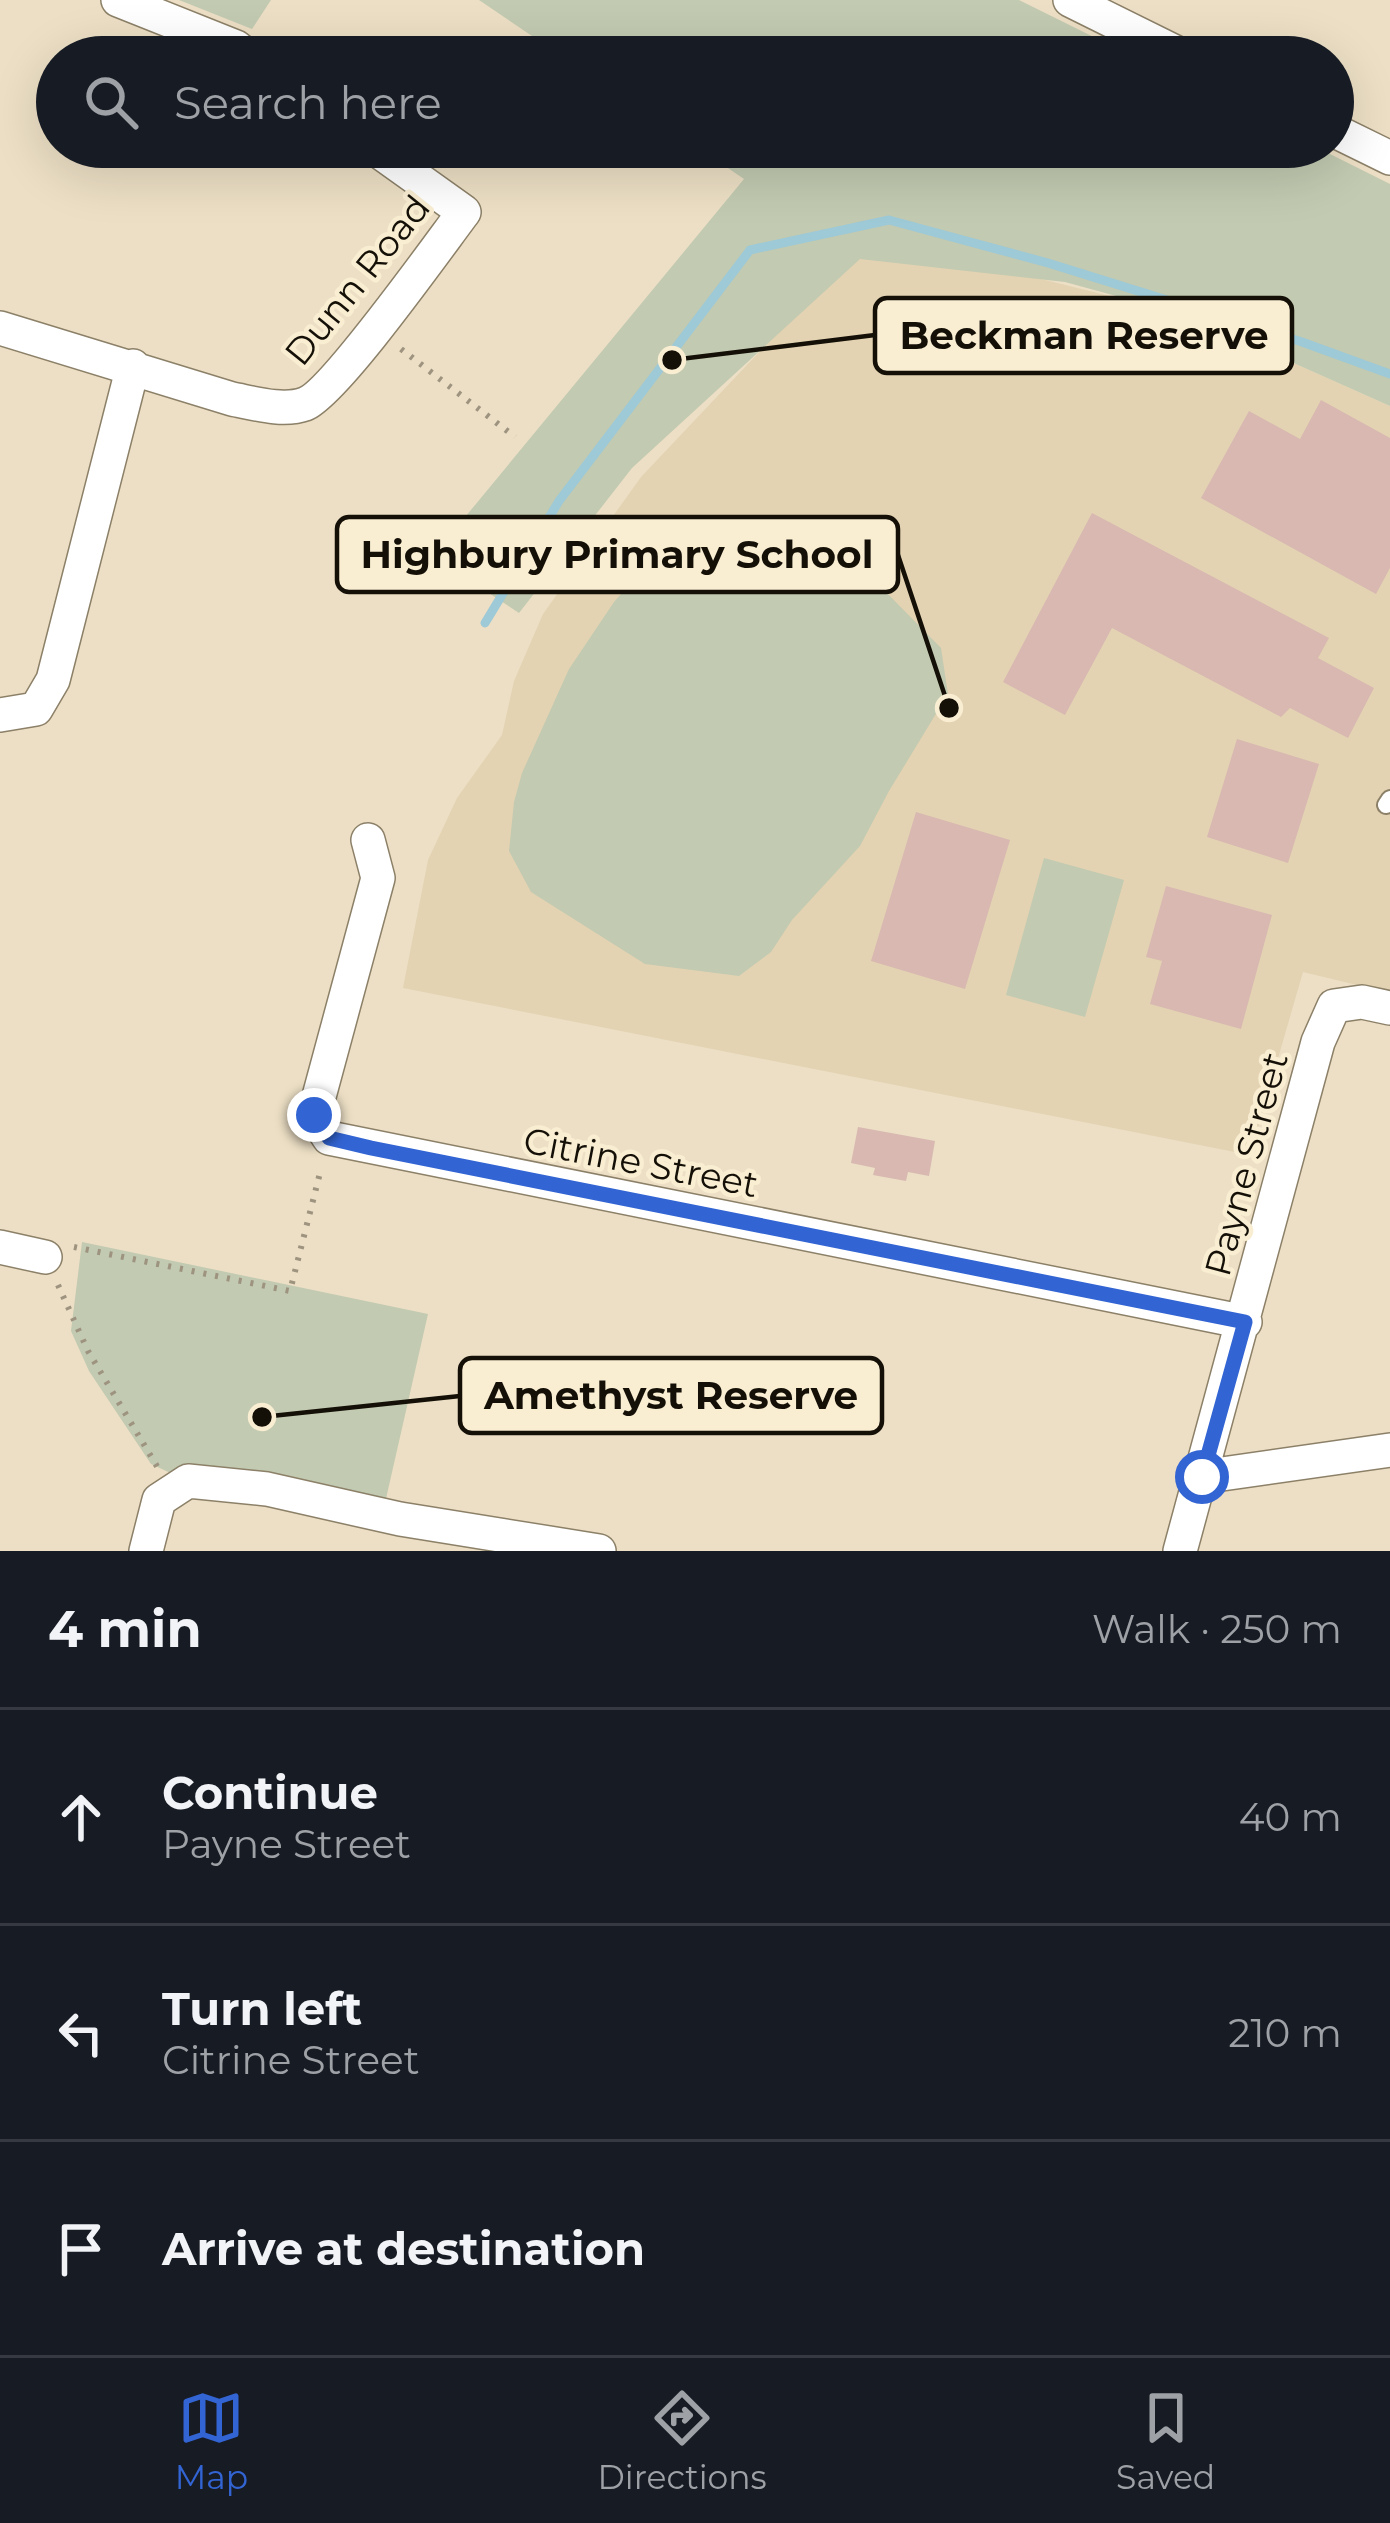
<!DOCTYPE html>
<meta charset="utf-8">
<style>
:root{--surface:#171b24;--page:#242831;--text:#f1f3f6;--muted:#9ea1a6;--line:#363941;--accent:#3264d3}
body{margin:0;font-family:Montserrat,sans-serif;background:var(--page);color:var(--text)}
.stop{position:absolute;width:36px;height:36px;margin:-27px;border:9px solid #3264d3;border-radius:50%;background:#fff}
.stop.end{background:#3264d3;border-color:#fff;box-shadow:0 3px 12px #0008}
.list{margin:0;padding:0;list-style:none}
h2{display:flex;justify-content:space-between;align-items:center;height:156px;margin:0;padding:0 48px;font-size:51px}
h2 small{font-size:39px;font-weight:400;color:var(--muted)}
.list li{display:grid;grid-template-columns:78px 1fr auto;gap:36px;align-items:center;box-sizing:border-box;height:216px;padding:0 48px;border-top:3px solid var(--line)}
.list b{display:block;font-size:45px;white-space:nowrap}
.list p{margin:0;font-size:39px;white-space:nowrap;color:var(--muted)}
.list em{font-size:39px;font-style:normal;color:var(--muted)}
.icon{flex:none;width:66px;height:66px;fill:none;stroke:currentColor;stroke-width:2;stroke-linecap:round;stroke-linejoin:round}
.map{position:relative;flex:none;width:1390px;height:1551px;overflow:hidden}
.search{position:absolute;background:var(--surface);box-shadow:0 12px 48px #0002;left:36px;right:36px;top:36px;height:132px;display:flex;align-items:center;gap:30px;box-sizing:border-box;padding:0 42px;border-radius:66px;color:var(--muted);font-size:45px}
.sheet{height:804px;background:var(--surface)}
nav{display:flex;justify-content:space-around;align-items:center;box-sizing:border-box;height:168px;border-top:3px solid var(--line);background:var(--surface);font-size:33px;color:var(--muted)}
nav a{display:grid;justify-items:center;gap:6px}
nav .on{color:var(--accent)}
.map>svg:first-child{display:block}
.built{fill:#e3d3b2}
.green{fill:#c2cab1}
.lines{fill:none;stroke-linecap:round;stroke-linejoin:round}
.stream{stroke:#9ec9d6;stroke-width:9}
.building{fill:#d8b8b1}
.lane-casing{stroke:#8c8068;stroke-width:20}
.street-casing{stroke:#8c8068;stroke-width:36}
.path{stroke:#9d937f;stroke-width:6;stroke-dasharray:3 9;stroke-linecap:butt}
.lane{stroke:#fff;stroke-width:16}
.street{stroke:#fff;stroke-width:33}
.route{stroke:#3264d3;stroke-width:15}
.labels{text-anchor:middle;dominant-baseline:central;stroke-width:9;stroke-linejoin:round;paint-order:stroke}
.street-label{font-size:36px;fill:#141007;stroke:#f9edd2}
.leader{fill:none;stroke:#141007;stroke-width:4.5}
.callout-dot{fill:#141007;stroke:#f9edd2;stroke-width:4.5}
.callout{fill:#f9edd2;stroke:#141007;stroke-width:4.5}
.callout-label{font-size:39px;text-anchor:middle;font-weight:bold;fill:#141007}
</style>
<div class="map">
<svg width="1390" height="1551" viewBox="0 0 1390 1551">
<rect width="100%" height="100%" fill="#ecdfc5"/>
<path class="built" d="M 869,236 L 1186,315 L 1390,406 L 1390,993 L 1303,972 L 1250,1155 L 403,988 L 428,860 L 457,798 L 502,735 L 514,681 L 543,614 L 641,477 Z"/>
<path class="green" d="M 179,0 L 271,0 L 252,29 Z
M 479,0 L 1019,0 L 1134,57 L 563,57 Z
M 697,147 L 1316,147 L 1390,184 L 1390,406 L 1186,315 L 1065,282 L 860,259 L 632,468 L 519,613 L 433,556 L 744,179 Z
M 691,537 L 811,551 L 882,588 L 941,648 L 948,694 L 889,791 L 860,846 L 792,920 L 771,952 L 739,976 L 645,964 L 531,892 L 509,851 L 514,802 L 522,773 L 569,669 L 614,602 L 647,565 Z
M 1044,858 L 1124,880 L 1085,1017 L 1006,995 Z
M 82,1242 L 428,1314 L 385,1503 L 188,1481 L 151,1464 L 89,1371 L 71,1331 Z"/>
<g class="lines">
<path class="stream" d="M 485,623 L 559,501 L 750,250 L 889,220 L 1048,263 L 1302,342 L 1390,374"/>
</g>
<path class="building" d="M 1321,400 L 1390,438 L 1390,568 L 1376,594 L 1201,498 L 1249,411 L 1300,439 Z
M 1092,513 L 1329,638 L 1318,658 L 1374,688 L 1348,738 L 1290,708 L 1281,717 L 1112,628 L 1065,715 L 1003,682 Z
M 1237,739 L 1319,764 L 1288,863 L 1207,837 Z
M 916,812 L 1010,840 L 965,989 L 871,961 Z
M 1166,886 L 1272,915 L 1241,1029 L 1150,1004 L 1162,961 L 1146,957 Z
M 858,1127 L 935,1141 L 929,1176 L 908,1172 L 906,1181 L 873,1175 L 875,1168 L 851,1163 Z"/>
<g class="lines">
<g class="lane-casing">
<path id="lane" d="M 1386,805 L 1390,799"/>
</g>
<g class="street-casing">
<path id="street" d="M 118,0 L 236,47 L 249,57
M 1070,0 L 1185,57
M 1333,130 L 1390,158
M 0,328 L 232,399 C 253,403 283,412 305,404 C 334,393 439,245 464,212 L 373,147
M 0,715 L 36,709 L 53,680 L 133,366
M 368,840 L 378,878 L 314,1115 L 329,1138 L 1245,1322
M 0,1247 L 45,1257
M 1201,1477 L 1390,1450
M 146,1551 L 159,1500 L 188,1481 L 267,1489 L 400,1519 L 599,1551
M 1180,1551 L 1318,1042 L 1334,1006 L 1362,1002 L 1390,1008"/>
</g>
<path class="path" d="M 401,349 L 515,437
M 74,1247 L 290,1291 L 321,1169
M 58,1285 L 88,1351 L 158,1468"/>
<use href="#lane" class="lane"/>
<use href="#street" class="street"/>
</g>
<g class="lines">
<path class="route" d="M 314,1115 L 329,1138 L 371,1148 L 1245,1322 L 1202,1477"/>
</g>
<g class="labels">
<g class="street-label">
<text transform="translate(357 280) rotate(-51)">Dunn Road</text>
<text transform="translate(641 1162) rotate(11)">Citrine Street</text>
<text transform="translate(1246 1164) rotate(-75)">Payne Street</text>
</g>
</g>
<path class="leader" d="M672 360L875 335M949 708L898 555M262 1417L460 1396"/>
<g class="callout-dot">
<circle cx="672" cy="360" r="12"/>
<circle cx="949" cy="708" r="12"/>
<circle cx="262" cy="1417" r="12"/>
</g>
<g class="callout">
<rect x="875" y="298" width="417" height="75" rx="12"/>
<rect x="337" y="517" width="561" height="75" rx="12"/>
<rect x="460" y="1358" width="422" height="75" rx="12"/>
</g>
<g class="callout-label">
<text x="1084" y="349">Beckman Reserve</text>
<text x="617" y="568">Highbury Primary School</text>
<text x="671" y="1409">Amethyst Reserve</text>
</g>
</svg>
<div class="stop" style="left:1202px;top:1477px"></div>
<div class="stop end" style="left:314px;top:1115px"></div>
<div class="search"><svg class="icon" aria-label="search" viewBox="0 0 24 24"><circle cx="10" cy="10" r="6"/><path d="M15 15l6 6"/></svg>Search here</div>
</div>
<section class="sheet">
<h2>4 min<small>Walk · 250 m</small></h2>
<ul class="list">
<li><svg class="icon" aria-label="ahead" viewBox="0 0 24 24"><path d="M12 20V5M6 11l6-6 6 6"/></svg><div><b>Continue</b><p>Payne Street</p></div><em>40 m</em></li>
<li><svg class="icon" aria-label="left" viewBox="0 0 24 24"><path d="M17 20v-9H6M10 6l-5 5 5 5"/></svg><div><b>Turn left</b><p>Citrine Street</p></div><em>210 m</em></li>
<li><svg class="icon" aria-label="arrive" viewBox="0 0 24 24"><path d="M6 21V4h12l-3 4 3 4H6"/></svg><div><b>Arrive at destination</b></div></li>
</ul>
</section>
<nav>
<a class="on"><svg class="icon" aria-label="map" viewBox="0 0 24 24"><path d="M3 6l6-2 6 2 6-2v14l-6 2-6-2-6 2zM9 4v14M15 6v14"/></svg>Map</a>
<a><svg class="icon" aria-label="directions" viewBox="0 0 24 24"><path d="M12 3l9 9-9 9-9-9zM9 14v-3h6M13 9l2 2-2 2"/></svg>Directions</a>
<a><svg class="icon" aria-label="saved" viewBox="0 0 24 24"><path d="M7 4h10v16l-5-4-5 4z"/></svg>Saved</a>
</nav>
